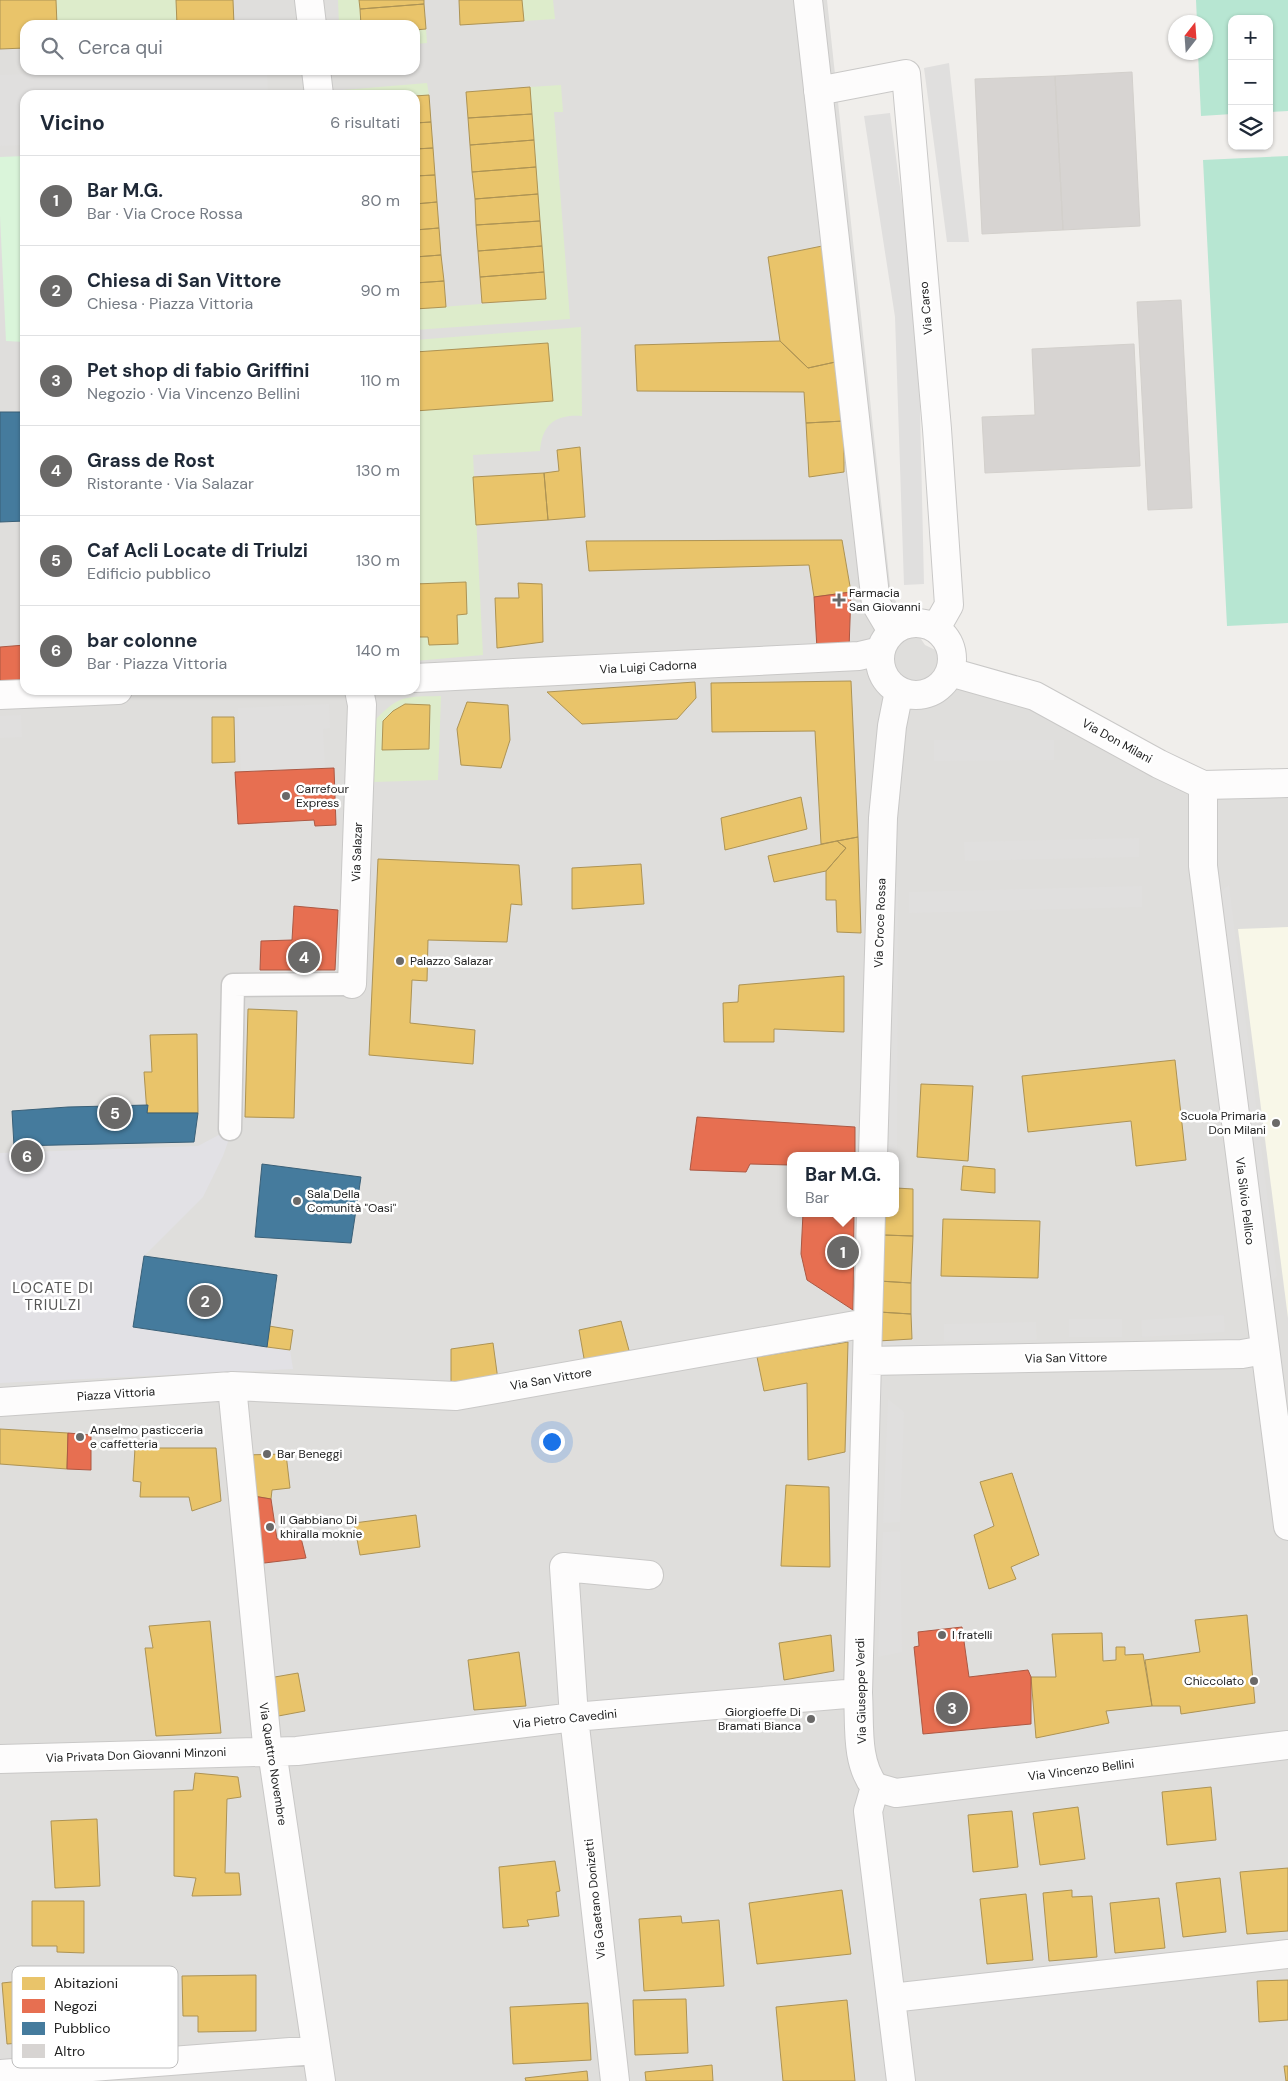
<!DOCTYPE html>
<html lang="it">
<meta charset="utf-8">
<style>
:root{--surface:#fff;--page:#f2f2f3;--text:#1f2937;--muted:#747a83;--line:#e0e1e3;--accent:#6a6968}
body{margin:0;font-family:"DM Sans",sans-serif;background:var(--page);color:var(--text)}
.controls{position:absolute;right:15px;top:15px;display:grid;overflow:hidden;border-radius:10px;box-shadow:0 1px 4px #0004}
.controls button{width:45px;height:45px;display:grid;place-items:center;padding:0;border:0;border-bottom:1px solid var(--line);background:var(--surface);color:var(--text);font:25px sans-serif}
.compass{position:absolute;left:1168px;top:15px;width:45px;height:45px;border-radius:50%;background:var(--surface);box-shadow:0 1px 4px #0004;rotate:17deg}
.you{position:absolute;left:551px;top:1441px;width:18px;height:18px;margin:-12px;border:4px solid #fff;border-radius:50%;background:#1a73e8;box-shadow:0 0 0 8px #1a73e833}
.badge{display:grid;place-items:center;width:32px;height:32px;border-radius:50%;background:var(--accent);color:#fff;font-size:16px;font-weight:700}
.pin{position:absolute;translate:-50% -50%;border:2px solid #fff;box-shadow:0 1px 5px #0006}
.popup{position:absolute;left:787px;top:1152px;width:112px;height:65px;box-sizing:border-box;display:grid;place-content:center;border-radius:10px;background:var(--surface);filter:drop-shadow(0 1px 4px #0005);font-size:16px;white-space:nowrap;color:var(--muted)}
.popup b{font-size:19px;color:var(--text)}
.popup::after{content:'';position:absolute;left:50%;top:100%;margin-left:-10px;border:10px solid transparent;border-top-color:var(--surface)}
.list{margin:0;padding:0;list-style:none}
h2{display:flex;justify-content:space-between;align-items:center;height:65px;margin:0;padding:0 20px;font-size:21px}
h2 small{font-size:16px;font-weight:400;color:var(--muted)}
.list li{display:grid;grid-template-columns:32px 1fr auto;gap:15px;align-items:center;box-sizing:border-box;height:90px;padding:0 20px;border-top:1px solid var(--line)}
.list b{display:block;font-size:19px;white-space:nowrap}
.list p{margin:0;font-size:16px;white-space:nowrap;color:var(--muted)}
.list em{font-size:16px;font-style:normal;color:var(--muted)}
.icon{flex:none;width:28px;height:28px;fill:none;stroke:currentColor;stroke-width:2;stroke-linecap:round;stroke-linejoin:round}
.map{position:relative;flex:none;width:1288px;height:2081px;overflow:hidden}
.search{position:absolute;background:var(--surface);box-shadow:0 1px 4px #0004;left:20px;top:20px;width:400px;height:55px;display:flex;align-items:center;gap:12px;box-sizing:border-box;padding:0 18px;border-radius:15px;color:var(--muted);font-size:19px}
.panel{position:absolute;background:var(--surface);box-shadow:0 1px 4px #0004;left:20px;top:90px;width:400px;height:605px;border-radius:15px}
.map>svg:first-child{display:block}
.residential{fill:#dfdedc;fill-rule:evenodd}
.education{fill:#f8f7e8}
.grass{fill:#ddeccb}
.park{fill:#daf5da}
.pitch{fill:#b7e6d2}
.parking{fill:#e0dfde}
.plaza{fill:#e2e1e5}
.homes{fill:#e9c46a;stroke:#ad9354}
.shops{fill:#e76f51;stroke:#ac5843}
.public{fill:#457b9d;stroke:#3a6078}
.building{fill:#d7d4d2;stroke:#d3d0cc}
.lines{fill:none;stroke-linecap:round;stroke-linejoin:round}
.pedestrian-casing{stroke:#c9c8c7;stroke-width:25}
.minor-casing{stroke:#c9c8c7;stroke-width:30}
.pedestrian{stroke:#fdfcfc;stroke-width:22}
.minor{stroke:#fdfcfc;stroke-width:28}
.poi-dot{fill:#6a6968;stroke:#fff;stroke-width:2}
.labels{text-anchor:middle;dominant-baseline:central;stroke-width:5;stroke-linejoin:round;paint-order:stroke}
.street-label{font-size:12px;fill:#222;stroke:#fff}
.poi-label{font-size:12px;fill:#222;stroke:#fff;text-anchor:start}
.quarter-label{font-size:15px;letter-spacing:1px;fill:#555;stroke:#fff}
.key{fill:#fff;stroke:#bdbdbd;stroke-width:1}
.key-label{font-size:14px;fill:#222}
</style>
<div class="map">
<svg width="1288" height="2081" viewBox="0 0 1288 2081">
<rect width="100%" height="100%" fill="#f0eeeb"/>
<path class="residential" d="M 0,0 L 827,0 L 891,594 L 925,645 L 1206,780 L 1288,779 L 1288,2081 L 0,2081 ZM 25,25 L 415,25 L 415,70 L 25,70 ZM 25,95 L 415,95 L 415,690 L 25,690 ZM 790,1156 L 896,1156 L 896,1213 L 790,1213 Z"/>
<path class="education" d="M 1288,927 L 1288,1318 L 1238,929 Z"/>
<path class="grass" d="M 56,0 L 176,0 L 177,25 L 57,25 Z
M 338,0 L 359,0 L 361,25 L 339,25 Z
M 522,0 L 553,0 L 555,19 L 524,21 Z
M 426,29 L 427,43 L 415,44 L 415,30 Z
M 427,83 L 429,95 L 343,95 L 343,90 Z
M 561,85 L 563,112 L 554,112 L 570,319 L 415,330 L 415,309 L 546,299 L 530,87 Z
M 581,327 L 582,416 C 556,414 542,424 540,451 L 473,455 L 483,655 L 415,661 L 415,340 Z
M 441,696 L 438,780 L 373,782 L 376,719 C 400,694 407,697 441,696 Z"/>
<path class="park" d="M 25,156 L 25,342 L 6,341 L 0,216 L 0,157 Z"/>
<path class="pitch" d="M 1196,0 L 1288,0 L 1288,111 L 1269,112 L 1269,19 L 1232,19 L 1232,114 L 1201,116 L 1198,53 L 1206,52 L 1206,22 L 1197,22 Z
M 1288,156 L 1288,623 L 1227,626 L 1203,160 Z"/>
<path class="parking" d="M 949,63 L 969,242 L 947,242 L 924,68 Z
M 139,70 L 267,70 L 268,95 L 25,95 L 25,145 L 0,146 L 0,75 Z
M 890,113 L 918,320 L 924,584 L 904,585 L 895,317 L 864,116 Z
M 329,704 L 330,728 L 323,729 L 325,768 L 241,772 L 238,708 Z
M 21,715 L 22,737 L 0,738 L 0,716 Z
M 934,740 L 1054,740 L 1054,760 L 934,761 Z
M 1139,838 L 1139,857 L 965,861 L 964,842 Z
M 1229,885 L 1277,1276 L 1265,1287 L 1216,895 Z
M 1142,886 L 1142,907 L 909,913 L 909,892 Z
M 898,887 L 897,1150 L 887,1149 L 889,888 Z
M 1224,1315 L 1225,1332 L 1142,1337 L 1141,1320 Z
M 1069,1319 L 1122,1319 L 1122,1337 L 1069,1337 Z
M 1036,1322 L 1037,1340 L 944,1342 L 944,1324 Z
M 888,1399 L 904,1412 L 900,1522 L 883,1523 Z
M 900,1531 L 902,1652 L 878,1657 L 883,1532 Z"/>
<path class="plaza" d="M 230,1129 L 230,1136 L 223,1156 L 203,1197 L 144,1256 L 133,1327 L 290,1350 L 293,1369 L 0,1383 L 0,1153 L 198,1146 Z"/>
<path class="homes" d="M 0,0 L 56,0 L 57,25 L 25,25 L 25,48 L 0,49 Z
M 176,0 L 233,0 L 234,25 L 177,25 Z
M 359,0 L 424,0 L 424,4 L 360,9 Z
M 459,0 L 522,0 L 524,21 L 460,25 Z
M 424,4 L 426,29 L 415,30 L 415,25 L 361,25 L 360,9 Z
M 530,87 L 532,114 L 468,118 L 466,92 Z
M 429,95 L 431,122 L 415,123 L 415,96 Z
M 532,114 L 534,140 L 470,145 L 468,118 Z
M 431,122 L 433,148 L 415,149 L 415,123 Z
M 534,140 L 536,167 L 472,172 L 470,145 Z
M 433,148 L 435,175 L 415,176 L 415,149 Z
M 536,167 L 538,194 L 475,199 L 472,172 Z
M 435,175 L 437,202 L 415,204 L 415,176 Z
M 538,194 L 540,221 L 476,225 L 475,199 Z
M 437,202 L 439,228 L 415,230 L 415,204 Z
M 540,221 L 542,246 L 478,251 L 476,225 Z
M 439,228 L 441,255 L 415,257 L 415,230 Z
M 827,245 L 840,361 L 808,368 L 780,341 L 768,257 Z
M 542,246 L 544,272 L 480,277 L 478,251 Z
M 441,255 L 444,281 L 415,283 L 415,257 Z
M 544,272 L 546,299 L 482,303 L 480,277 Z
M 444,281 L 446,307 L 415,309 L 415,283 Z
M 780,341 L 808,368 L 840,361 L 844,421 L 806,423 L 804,392 L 637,391 L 635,345 Z
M 548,343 L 553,401 L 415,411 L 415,352 Z
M 844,421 L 844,472 L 809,477 L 806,423 Z
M 580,447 L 585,517 L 548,520 L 544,473 L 559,471 L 557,450 Z
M 544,473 L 548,520 L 476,525 L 473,477 Z
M 842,540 L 851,592 L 814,597 L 809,565 L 589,571 L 586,541 Z
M 466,582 L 467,614 L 457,615 L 458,644 L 429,645 L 428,637 L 415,637 L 415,584 Z
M 518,583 L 542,584 L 543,642 L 497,648 L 495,598 L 519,598 Z
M 851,681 L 858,837 L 821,844 L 815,731 L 712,732 L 711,683 Z
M 695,682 L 696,698 L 677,719 L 582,724 L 547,692 Z
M 467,702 L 508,705 L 510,740 L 501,768 L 461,765 L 457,729 Z
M 405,704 L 430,705 L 429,749 L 382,750 L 383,721 L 393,711 Z
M 212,717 L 234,717 L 235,762 L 212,763 Z
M 801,797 L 807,829 L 725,850 L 721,818 Z
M 858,837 L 861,933 L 837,932 L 836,900 L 826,900 L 826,871 L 846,848 L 837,841 Z
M 837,841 L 846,848 L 826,871 L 774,882 L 768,856 Z
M 378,859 L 519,865 L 522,905 L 511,904 L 507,942 L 428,940 L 427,981 L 412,980 L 410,1023 L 475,1030 L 473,1064 L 369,1055 Z
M 641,864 L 644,904 L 572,909 L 572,868 Z
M 844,976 L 844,1032 L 774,1029 L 774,1042 L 724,1042 L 723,1003 L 738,1002 L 739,985 Z
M 248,1009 L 297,1011 L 294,1118 L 245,1117 Z
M 197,1034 L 198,1113 L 147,1113 L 144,1072 L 152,1072 L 150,1035 Z
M 1175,1060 L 1186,1160 L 1136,1166 L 1131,1121 L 1028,1132 L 1022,1076 Z
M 921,1084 L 973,1086 L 968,1161 L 917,1157 Z
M 963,1166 L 995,1169 L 995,1193 L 961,1190 Z
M 896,1188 L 913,1189 L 913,1236 L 883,1235 L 882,1213 L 896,1213 Z
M 943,1219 L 1040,1221 L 1038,1278 L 941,1276 Z
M 883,1235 L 913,1236 L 911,1283 L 879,1281 Z
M 879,1281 L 911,1283 L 911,1314 L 879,1312 Z
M 879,1312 L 911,1314 L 912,1339 L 878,1341 Z
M 621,1321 L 630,1354 L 585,1364 L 579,1330 Z
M 269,1326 L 293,1330 L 290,1350 L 267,1347 Z
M 848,1342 L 845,1452 L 808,1460 L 807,1383 L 764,1391 L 757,1357 Z
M 493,1343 L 498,1380 L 451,1386 L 451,1349 Z
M 0,1429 L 68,1433 L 67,1469 L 0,1464 Z
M 135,1448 L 216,1448 L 221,1501 L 192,1511 L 189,1497 L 140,1497 L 141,1482 L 133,1481 Z
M 286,1454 L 290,1488 L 272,1490 L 271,1499 L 247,1495 L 243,1455 Z
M 1012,1473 L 1039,1555 L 1011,1567 L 1016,1579 L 989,1589 L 974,1535 L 994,1526 L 980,1482 Z
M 786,1485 L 829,1487 L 830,1567 L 781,1566 Z
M 416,1515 L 420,1547 L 360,1555 L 354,1523 Z
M 1247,1615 L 1255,1703 L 1181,1714 L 1180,1706 L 1152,1706 L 1145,1660 L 1200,1652 L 1195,1620 Z
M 210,1621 L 221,1733 L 156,1736 L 145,1648 L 153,1648 L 149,1626 Z
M 1102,1633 L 1103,1661 L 1116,1660 L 1116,1647 L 1125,1647 L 1125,1655 L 1143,1654 L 1152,1706 L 1106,1711 L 1109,1723 L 1036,1738 L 1031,1677 L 1056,1677 L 1052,1634 Z
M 831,1635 L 834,1671 L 784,1680 L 779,1643 Z
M 519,1652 L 526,1706 L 474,1710 L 468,1660 Z
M 298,1673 L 305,1711 L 273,1717 L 269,1678 Z
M 195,1773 L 238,1777 L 241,1797 L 227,1799 L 225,1873 L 239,1873 L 241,1895 L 192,1896 L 196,1878 L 174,1876 L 174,1791 L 193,1790 Z
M 1211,1787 L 1216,1840 L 1167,1845 L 1162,1792 Z
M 1078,1807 L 1085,1859 L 1040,1865 L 1033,1813 Z
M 1012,1811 L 1018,1867 L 973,1872 L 968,1815 Z
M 97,1819 L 100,1886 L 55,1888 L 51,1821 Z
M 555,1861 L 560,1891 L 556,1892 L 559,1916 L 527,1920 L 529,1926 L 503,1928 L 499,1867 Z
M 1288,1868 L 1288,1931 L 1247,1934 L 1240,1872 Z
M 1220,1878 L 1226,1932 L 1183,1937 L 1176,1883 Z
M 842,1890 L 851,1954 L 757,1964 L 749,1903 Z
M 1072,1890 L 1072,1897 L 1092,1896 L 1097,1957 L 1049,1961 L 1043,1893 Z
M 1026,1894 L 1033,1960 L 987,1964 L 980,1899 Z
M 1159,1898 L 1165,1948 L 1115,1953 L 1110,1903 Z
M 32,1901 L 84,1901 L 84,1953 L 57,1952 L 57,1946 L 32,1946 Z
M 681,1916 L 682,1923 L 719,1920 L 724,1986 L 644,1991 L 639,1919 Z
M 256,1975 L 256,2031 L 198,2032 L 198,2016 L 183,2016 L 182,1976 Z
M 30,1980 L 34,2042 L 7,2044 L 2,1983 Z
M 1288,1980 L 1288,2020 L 1259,2022 L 1257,1981 Z
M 43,1989 L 85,1991 L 83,2042 L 41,2040 Z
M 686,1999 L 688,2053 L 635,2055 L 633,2000 Z
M 847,2000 L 855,2081 L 783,2081 L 776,2007 Z
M 588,2003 L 591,2060 L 513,2064 L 510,2007 Z
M 712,2065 L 713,2081 L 646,2081 L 645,2072 Z
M 1284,2066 L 1288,2066 L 1288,2081 L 1286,2081 Z
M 587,2071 L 588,2081 L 526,2081 L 525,2078 Z"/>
<path class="shops" d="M 851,592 L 849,649 L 817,649 L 814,597 Z
M 25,645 L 25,687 L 0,689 L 0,647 Z
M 334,768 L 336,825 L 315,826 L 314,820 L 238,824 L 235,772 Z
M 294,906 L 338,910 L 335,970 L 260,970 L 261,941 L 292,940 Z
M 697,1117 L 855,1127 L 855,1156 L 790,1156 L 790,1165 L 750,1164 L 746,1172 L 690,1170 Z
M 803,1213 L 854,1213 L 853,1310 L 807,1280 L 801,1254 Z
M 68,1433 L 91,1435 L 91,1470 L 67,1469 Z
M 247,1495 L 271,1499 L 277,1539 L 301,1538 L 306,1558 L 256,1564 Z
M 962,1627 L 969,1677 L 1028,1670 L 1031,1677 L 1031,1724 L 923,1734 L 914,1647 L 919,1646 L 918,1632 Z"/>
<path class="public" d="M 0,412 L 25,412 L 25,521 L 0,522 Z
M 148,1105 L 147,1113 L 198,1113 L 194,1142 L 14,1146 L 12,1111 L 68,1107 Z
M 262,1164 L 361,1177 L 351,1243 L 255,1237 Z
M 144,1256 L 277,1275 L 267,1347 L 133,1327 Z"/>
<path class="building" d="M 1132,72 L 1140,226 L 1063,230 L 1055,76 Z
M 1055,76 L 1063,230 L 982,234 L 975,79 Z
M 1181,300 L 1192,508 L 1148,510 L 1137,302 Z
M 1134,344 L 1140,466 L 985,473 L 982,417 L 1035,415 L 1032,349 Z"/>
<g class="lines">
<g class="pedestrian-casing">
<path id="pedestrian" d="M 230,1129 L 233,985 L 352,984"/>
</g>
<g class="minor-casing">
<path id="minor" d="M 309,0 L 312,25
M 808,0 L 876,604 L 892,631
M 316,70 L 319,95
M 818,91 L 906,74 L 937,429 L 949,605 L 936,628
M880 659a36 36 0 1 1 72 0a36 36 0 1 1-72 0Z
M 950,672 L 1035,696 L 1159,764 L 1203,785 L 1288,783
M 415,678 L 859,656 L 880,651
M 0,695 L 118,690
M 1203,785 L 1203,866 L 1288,1526
M 352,984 L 362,705 L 359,690
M 873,1156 L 883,818 L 892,726 L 899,691
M 871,1213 L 858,1693 C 860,1723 855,1762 875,1787
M 867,1361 L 1242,1354 L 1264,1350
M 232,1386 L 267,1744 L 272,1751 L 321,2081
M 0,1402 L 232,1386 L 456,1396 L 867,1323
M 0,1759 L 297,1751 L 574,1717 L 858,1693
M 875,1787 L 896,1793 L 1288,1745
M 875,1787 L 868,1811 L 901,2081
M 891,1998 L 1288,1954
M 0,2074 L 316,2050
M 615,2081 L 574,1717 L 564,1567 L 649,1575"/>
</g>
<use href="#pedestrian" class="pedestrian"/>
<use href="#minor" class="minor"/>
</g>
<g class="poi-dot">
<path d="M836.5 592.5h5v5h5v5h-5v5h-5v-5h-5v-5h5z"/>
<circle cx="286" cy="796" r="5"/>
<circle cx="400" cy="961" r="5"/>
<circle cx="1276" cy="1123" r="5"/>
<circle cx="297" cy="1201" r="5"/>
<circle cx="80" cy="1437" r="5"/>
<circle cx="267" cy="1454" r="5"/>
<circle cx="270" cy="1527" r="5"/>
<circle cx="942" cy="1635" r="5"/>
<circle cx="1254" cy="1681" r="5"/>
<circle cx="811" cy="1719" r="5"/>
</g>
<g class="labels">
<g class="street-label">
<text transform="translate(926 308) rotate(-95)">Via Carso</text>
<text transform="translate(648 667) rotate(-3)">Via Luigi Cadorna</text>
<text transform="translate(1117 741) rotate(29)">Via Don Milani</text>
<text transform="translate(357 852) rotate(-88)">Via Salazar</text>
<text transform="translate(880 923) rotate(-88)">Via Croce Rossa</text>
<text transform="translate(1245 1201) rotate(83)">Via Silvio Pellico</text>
<text transform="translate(1066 1358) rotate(-1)">Via San Vittore</text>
<text transform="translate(551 1379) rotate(-10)">Via San Vittore</text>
<text transform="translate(116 1394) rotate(-4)">Piazza Vittoria</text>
<text transform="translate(861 1691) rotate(-91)">Via Giuseppe Verdi</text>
<text transform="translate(565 1719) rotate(-6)">Via Pietro Cavedini</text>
<text transform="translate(136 1755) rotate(-2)">Via Privata Don Giovanni Minzoni</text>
<text transform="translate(273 1764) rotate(81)">Via Quattro Novembre</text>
<text transform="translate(1081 1770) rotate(-7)">Via Vincenzo Bellini</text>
<text transform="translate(595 1899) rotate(-96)">Via Gaetano Donizetti</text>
</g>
<g class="poi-label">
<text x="849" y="593">Farmacia<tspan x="849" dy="14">San Giovanni</tspan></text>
<text x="296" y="789">Carrefour<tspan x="296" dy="14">Express</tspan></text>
<text x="410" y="961">Palazzo Salazar</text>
<text x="1266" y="1116" text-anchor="end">Scuola Primaria<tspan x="1266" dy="14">Don Milani</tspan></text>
<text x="307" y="1194">Sala Della<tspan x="307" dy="14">Comunità "Oasi"</tspan></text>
<text x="90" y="1430">Anselmo pasticceria<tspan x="90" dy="14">e caffetteria</tspan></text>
<text x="277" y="1454">Bar Beneggi</text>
<text x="280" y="1520">Il Gabbiano Di<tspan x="280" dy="14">khiralla moknie</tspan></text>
<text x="952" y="1635">I fratelli</text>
<text x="1244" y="1681" text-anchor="end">Chiccolato</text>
<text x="801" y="1712" text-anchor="end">Giorgioeffe Di<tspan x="801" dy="14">Bramati Bianca</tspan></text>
</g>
<g class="quarter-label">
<text x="53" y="1288">LOCATE DI<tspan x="53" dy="17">TRIULZI</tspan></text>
</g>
</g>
<rect x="12" y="1966" width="166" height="102" rx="8" class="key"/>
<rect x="22" y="1977" width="23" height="13" fill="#e9c46a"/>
<rect x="22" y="1999" width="23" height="14" fill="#e76f51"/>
<rect x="22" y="2022" width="23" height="13" fill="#457b9d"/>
<rect x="22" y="2044" width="23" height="14" fill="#d7d4d2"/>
<g class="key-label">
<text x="54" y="1988">Abitazioni</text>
<text x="54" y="2011">Negozi</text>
<text x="54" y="2033">Pubblico</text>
<text x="54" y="2056">Altro</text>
</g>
</svg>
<div class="controls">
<button>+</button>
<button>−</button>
<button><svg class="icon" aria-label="layers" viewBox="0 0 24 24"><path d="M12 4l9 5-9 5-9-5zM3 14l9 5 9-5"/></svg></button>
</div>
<svg class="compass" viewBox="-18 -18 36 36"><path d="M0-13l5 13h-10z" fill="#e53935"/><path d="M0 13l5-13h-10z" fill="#747a83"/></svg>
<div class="you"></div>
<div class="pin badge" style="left:843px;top:1252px">1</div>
<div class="popup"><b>Bar M.G.</b>Bar</div>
<div class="pin badge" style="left:205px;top:1301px">2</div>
<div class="pin badge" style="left:952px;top:1708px">3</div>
<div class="pin badge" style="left:304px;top:957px">4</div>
<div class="pin badge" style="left:115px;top:1113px">5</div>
<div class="pin badge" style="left:27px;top:1156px">6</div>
<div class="search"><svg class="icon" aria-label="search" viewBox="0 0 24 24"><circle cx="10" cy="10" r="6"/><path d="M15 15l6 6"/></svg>Cerca qui</div>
<section class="panel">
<h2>Vicino<small>6 risultati</small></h2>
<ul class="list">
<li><span class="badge">1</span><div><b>Bar M.G.</b><p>Bar · Via Croce Rossa</p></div><em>80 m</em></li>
<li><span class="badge">2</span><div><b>Chiesa di San Vittore</b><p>Chiesa · Piazza Vittoria</p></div><em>90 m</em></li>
<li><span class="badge">3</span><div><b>Pet shop di fabio Griffini</b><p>Negozio · Via Vincenzo Bellini</p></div><em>110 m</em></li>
<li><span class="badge">4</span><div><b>Grass de Rost</b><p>Ristorante · Via Salazar</p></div><em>130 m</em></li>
<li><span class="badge">5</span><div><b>Caf Acli Locate di Triulzi</b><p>Edificio pubblico</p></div><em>130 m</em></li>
<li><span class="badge">6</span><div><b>bar colonne</b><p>Bar · Piazza Vittoria</p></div><em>140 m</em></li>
</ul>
</section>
</div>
